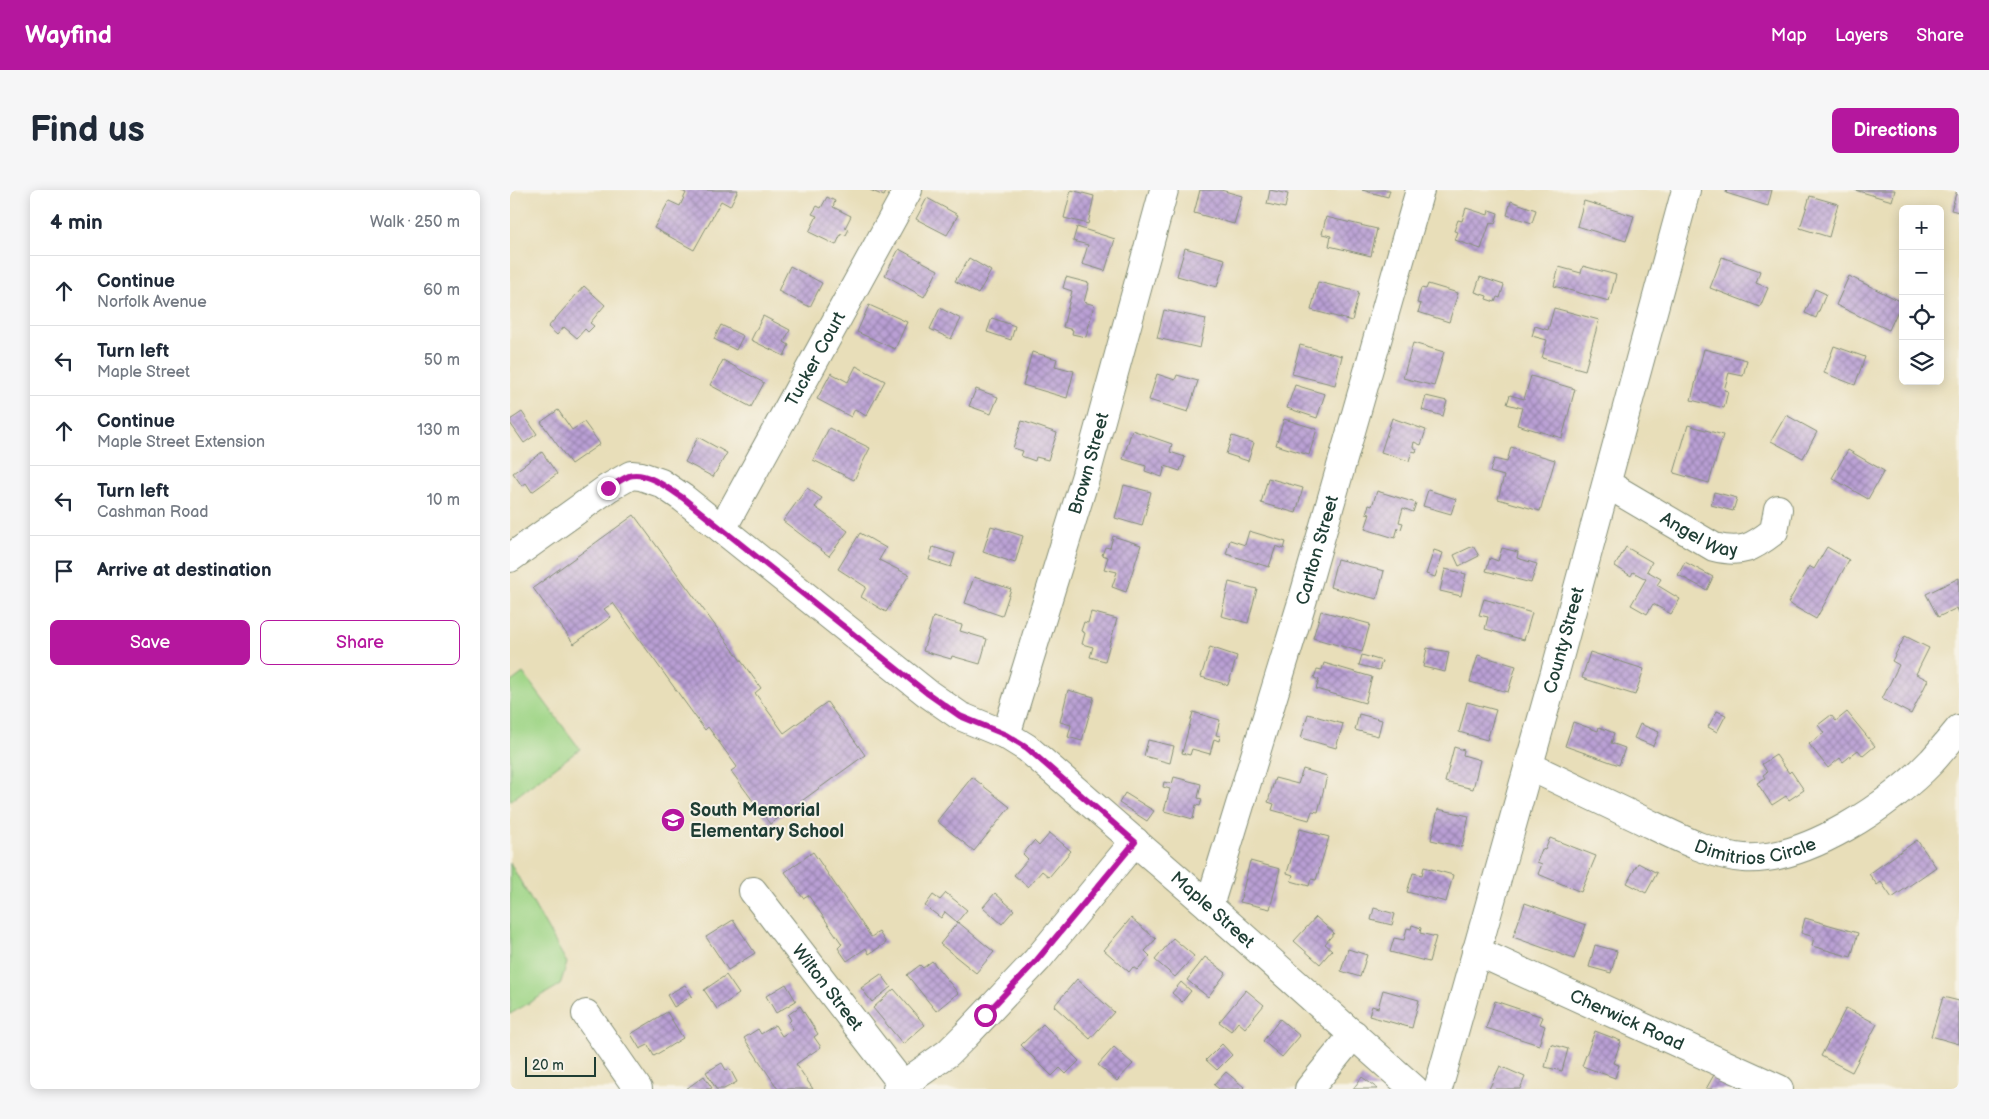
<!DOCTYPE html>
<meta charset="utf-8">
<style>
:root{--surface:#fff;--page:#f6f6f7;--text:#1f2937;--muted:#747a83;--line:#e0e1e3;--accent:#b5179e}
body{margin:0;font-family:"Balsamiq Sans",sans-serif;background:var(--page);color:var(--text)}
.controls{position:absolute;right:15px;top:15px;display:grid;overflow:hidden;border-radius:8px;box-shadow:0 2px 12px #0003}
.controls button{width:45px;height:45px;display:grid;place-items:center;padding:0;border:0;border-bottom:1px solid var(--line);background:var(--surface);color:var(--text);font:25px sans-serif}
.scale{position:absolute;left:15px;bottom:12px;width:71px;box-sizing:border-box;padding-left:5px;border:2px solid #1f3d34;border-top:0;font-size:14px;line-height:18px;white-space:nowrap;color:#1f3d34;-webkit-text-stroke:4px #f7f3e8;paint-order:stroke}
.stop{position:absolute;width:15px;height:15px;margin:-11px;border:4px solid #b5179e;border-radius:50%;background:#fff}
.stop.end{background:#b5179e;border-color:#fff;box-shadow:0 1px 5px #0008}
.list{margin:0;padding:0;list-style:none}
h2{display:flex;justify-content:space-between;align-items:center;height:65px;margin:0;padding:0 20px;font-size:21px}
h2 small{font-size:16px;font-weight:400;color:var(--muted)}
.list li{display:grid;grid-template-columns:32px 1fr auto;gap:15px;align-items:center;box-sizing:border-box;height:70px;padding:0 20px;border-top:1px solid var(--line)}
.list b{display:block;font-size:19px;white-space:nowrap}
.list p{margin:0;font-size:16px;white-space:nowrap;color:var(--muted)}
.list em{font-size:16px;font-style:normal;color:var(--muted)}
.actions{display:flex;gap:10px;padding:15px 20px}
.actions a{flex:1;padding:11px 0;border:1px solid var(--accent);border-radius:8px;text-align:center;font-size:18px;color:var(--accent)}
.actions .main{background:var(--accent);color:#fff}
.icon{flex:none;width:28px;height:28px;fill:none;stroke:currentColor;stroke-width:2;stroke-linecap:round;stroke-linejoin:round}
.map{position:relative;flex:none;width:1449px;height:899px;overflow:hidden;border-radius:8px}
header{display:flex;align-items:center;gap:30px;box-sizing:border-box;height:70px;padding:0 25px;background:var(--accent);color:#fff}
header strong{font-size:24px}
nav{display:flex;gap:28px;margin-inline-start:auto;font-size:18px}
.intro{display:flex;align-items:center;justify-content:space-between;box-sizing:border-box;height:120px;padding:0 30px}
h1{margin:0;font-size:35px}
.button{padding:12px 22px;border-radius:8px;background:var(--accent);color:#fff;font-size:18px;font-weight:700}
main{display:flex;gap:30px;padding:0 30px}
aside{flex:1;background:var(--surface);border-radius:8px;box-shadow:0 2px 12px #0003}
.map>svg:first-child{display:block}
.park{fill:#a0d688;stroke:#608a5e}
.building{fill:url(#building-cross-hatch)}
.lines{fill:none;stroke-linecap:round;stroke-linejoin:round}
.minor-casing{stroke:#848e76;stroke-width:30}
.major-casing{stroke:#848e76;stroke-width:30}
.minor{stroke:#fff;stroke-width:28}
.major{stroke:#fff;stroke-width:28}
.route{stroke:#b5179e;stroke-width:6}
.labels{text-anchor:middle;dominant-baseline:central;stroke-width:4;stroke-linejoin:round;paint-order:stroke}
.street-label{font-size:18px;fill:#1f3d34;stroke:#f7f3e8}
.poi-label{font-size:18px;font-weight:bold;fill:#1f3d34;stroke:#f7f3e8;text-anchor:start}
</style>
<header>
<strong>Wayfind</strong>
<nav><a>Map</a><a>Layers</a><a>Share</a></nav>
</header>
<div class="intro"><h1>Find us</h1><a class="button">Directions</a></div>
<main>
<aside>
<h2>4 min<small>Walk · 250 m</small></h2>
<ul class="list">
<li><svg class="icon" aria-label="ahead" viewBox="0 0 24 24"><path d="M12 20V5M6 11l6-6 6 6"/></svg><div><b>Continue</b><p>Norfolk Avenue</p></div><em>60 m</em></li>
<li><svg class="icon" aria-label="left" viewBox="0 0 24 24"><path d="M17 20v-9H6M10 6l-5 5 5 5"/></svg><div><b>Turn left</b><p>Maple Street</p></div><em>50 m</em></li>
<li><svg class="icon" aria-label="ahead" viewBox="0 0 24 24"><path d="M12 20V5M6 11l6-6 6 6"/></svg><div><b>Continue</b><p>Maple Street Extension</p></div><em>130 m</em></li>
<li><svg class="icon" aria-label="left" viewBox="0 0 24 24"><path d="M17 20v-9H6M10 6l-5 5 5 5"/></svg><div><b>Turn left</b><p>Cashman Road</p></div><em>10 m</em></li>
<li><svg class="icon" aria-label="arrive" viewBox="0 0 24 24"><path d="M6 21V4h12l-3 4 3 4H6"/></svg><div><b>Arrive at destination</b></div></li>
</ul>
<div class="actions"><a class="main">Save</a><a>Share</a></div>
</aside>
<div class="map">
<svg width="1449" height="899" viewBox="0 0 1449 899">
<defs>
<pattern id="building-cross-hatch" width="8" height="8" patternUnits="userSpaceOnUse" patternTransform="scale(1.25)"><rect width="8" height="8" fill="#b99fd4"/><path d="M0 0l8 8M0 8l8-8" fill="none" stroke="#9683ad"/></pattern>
</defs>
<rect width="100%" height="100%" fill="#f7f3e8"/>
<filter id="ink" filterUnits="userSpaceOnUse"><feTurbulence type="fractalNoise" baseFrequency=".02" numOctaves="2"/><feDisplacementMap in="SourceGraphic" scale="10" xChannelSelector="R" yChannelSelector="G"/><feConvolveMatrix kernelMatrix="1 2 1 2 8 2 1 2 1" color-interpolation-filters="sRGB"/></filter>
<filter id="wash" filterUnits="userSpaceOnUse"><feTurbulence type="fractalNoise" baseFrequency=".0096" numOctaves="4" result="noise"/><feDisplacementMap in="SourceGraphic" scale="20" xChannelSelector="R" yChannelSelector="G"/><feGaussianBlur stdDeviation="1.12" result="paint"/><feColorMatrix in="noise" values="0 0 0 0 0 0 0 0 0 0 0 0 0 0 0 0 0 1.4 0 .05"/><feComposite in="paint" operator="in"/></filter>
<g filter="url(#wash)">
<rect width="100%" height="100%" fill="#e8deb9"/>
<path class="park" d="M 13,483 L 70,559 L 0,611 L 0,493 Z
M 0,673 L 57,773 L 50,795 L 0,824 Z"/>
<g id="blocks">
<path class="building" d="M 170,0 L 228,0 L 220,16 L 211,11 L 184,60 L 144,38 L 159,11 L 170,16 L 176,3 Z
M 360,0 L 377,0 L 374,6 Z
M 561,0 L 584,6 L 578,34 L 554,28 Z
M 690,0 L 711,0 L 732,6 L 724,34 L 684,23 Z
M 760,0 L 778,4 L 775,18 L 757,14 Z
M 852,0 L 880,0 L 878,7 Z
M 1217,0 L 1262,0 L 1258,16 L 1216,3 Z
M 1345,0 L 1385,0 L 1382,11 Z
M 1447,0 L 1449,0 L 1449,22 L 1441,20 Z
M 1300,6 L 1328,14 L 1319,47 L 1290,38 Z
M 317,7 L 325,11 L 323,17 L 341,26 L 335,38 L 339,39 L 336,45 L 331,44 L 326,55 L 299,42 L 307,26 L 302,24 L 307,16 L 311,18 Z
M 417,8 L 448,25 L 437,45 L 406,29 Z
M 1001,11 L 1026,20 L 1022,33 L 997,25 Z
M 1074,11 L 1124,26 L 1116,51 L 1067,36 Z
M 956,18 L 978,25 L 979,20 L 988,23 L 985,34 L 980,33 L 971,59 L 945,50 L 948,42 L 944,41 L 948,30 L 952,31 Z
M 816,27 L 867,39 L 861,66 L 819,56 L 821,46 L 812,44 Z
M 567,37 L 605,49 L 595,81 L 572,74 L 578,55 L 563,51 Z
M 675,58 L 715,69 L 707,97 L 667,86 Z
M 389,59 L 428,80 L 414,107 L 375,85 Z
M 1212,67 L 1250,81 L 1246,93 L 1258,98 L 1250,117 L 1200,98 Z
M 459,68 L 481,81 L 468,104 L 445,91 Z
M 280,76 L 312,93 L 300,117 L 268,101 Z
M 1073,76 L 1106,85 L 1099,111 L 1044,96 L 1049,77 L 1071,83 Z
M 1339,86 L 1392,112 L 1379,140 L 1326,115 Z
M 556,87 L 579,93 L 574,112 L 584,115 L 576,147 L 562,144 L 563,140 L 553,137 L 562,101 L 553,98 Z
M 970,87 L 994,95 L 990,108 L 987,107 L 985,112 L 976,109 L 977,106 L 965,102 Z
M 808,92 L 849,102 L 842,131 L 801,120 Z
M 918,94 L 948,103 L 939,132 L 908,122 L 911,114 L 907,113 L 911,98 L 916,99 Z
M 74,96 L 95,115 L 80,133 L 84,136 L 78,142 L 75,139 L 67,148 L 54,137 L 47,145 L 38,137 Z
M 1305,99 L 1316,104 L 1306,128 L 1295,123 Z
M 359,115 L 397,132 L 385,159 L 347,142 Z
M 430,118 L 451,129 L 441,149 L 420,139 Z
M 1044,118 L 1089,130 L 1075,180 L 1032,168 L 1037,150 L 1022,146 L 1025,136 L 1038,140 Z
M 654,120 L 696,129 L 690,158 L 647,148 Z
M 253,126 L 280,140 L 274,152 L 279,155 L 274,166 L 241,150 Z
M 482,128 L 505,136 L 501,150 L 477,142 Z
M 211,135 L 233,146 L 226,160 L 204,149 Z
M 903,153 L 934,162 L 924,196 L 893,188 Z
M 790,155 L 832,166 L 825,195 L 782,184 Z
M 1324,156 L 1355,167 L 1345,195 L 1314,183 Z
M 1194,159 L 1237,170 L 1233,186 L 1219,183 L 1214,200 L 1218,201 L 1214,218 L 1181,210 Z
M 522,162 L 547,169 L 545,176 L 564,181 L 557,208 L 513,195 Z
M 213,170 L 254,193 L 241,217 L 200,195 Z
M 346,176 L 375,191 L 356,226 L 345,219 L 341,227 L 307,209 L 321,183 L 338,192 Z
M 647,184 L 665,190 L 667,185 L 688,191 L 678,222 L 639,210 Z
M 1021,186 L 1065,199 L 1052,248 L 1007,235 L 1012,218 L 997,214 L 1000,205 L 1014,209 Z
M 785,195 L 815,204 L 807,228 L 777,218 Z
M 466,199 L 488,207 L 481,224 L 459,216 Z
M 916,206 L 937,211 L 933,226 L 912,220 Z
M 48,220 L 62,240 L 74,232 L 90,254 L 61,274 L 31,232 Z
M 12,222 L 27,244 L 14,253 L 0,233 L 0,230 Z
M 1276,225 L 1307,242 L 1293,268 L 1261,251 Z
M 882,228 L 916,240 L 911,255 L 904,252 L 903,257 L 907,259 L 906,262 L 902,261 L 899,271 L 871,262 Z
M 774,229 L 807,239 L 799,265 L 766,255 Z
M 512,231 L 547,243 L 538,270 L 526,267 L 525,271 L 511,266 L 513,261 L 503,258 Z
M 1178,235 L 1213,245 L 1199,293 L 1164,283 Z
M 319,238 L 360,258 L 344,290 L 303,270 Z
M 622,240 L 662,254 L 660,262 L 675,267 L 670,281 L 655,276 L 652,287 L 635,281 L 636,276 L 613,269 Z
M 722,246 L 744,253 L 738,271 L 716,264 Z
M 188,247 L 217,263 L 203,287 L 175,272 Z
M 1001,257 L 1045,270 L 1030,321 L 988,309 L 994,286 L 980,282 L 984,269 L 997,272 Z
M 1338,260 L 1374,281 L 1358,309 L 1322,288 Z
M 32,262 L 47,284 L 22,302 L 16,293 L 12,296 L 3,283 Z
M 758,288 L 793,298 L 786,323 L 751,313 Z
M 614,295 L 641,302 L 632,336 L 605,328 Z
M 297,298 L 312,308 L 305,317 L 338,341 L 319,366 L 273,331 Z
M 918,300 L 946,309 L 941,324 L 913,316 Z
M 867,301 L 906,313 L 903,322 L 893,318 L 889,332 L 893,333 L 891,339 L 888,338 L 885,348 L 855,339 L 860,324 L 856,323 L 859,315 L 862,316 Z
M 1204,302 L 1227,308 L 1223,321 L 1201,315 Z
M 124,325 L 251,498 L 245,503 L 274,543 L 317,512 L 355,565 L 260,634 L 221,581 L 227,577 L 198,537 L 195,540 L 103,413 L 94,419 L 101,427 L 64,454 L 23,398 Z
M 481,336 L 513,346 L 505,373 L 473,362 Z
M 739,341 L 776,352 L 774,359 L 766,356 L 759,377 L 716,364 L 720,350 L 735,355 Z
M 350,343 L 376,358 L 369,370 L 399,385 L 376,422 L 351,407 L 356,397 L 328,379 Z
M 603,346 L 631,355 L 616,402 L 602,397 L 607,382 L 594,379 L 598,367 L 592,365 L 595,357 L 600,358 Z
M 963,356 L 969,366 L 949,376 L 944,365 Z
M 423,357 L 445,364 L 441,377 L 419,370 Z
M 1116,357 L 1142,372 L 1137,381 L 1151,389 L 1147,395 L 1170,409 L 1161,424 L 1143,414 L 1137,424 L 1121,415 L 1136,389 L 1123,382 L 1121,386 L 1105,376 Z
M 1317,357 L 1339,370 L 1306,429 L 1278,413 L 1299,376 L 1304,379 Z
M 992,358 L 1008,362 L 1007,368 L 1027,374 L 1021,393 L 976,381 L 980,368 L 988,371 Z
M 924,360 L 933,363 L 925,387 L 916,384 Z
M 827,369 L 874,381 L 867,409 L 820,397 Z
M 1175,372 L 1203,387 L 1197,400 L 1168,385 Z
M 935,379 L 956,384 L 951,406 L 930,401 Z
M 464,387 L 501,399 L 492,426 L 455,413 Z
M 1449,388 L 1449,423 L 1447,418 L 1428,427 L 1416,404 Z
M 719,392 L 747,399 L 738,433 L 711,426 Z
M 974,409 L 1022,423 L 1014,450 L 975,439 L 978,427 L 969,425 Z
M 811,421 L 860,434 L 852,462 L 803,448 Z
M 581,422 L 607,429 L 595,471 L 580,467 L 583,457 L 572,454 L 575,443 L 571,441 L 574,432 L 578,433 Z
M 423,427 L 452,435 L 450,441 L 477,449 L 470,474 L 442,466 L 441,469 L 413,461 Z
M 1395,446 L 1419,458 L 1406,484 L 1418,490 L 1401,524 L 1372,509 L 1389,475 L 1382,471 Z
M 700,457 L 727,466 L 718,495 L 691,487 Z
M 917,458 L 939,462 L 935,482 L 913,477 Z
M 1080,462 L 1134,479 L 1125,505 L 1072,488 Z
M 852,465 L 872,471 L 869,480 L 849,475 Z
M 968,465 L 1006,476 L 998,502 L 960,492 Z
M 814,473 L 862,487 L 855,513 L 806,499 L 809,490 L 804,488 L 807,479 L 812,480 Z
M 558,500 L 584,507 L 572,551 L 558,547 L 561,535 L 550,532 Z
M 957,512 L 986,520 L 977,550 L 949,542 Z
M 1207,521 L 1216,525 L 1207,542 L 1198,537 Z
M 683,522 L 710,530 L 706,545 L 710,546 L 709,551 L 704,549 L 700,564 L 682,559 L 680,565 L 672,563 Z
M 1337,522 L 1365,556 L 1353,566 L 1348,560 L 1333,572 L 1330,568 L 1318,578 L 1299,554 L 1314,543 L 1308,535 L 1321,525 L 1326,531 Z
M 798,524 L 833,534 L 826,558 L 791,548 Z
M 849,524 L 872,530 L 868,546 L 845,540 Z
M 1063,532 L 1088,541 L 1089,537 L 1104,543 L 1101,553 L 1115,558 L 1109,575 L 1055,556 Z
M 1130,534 L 1149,542 L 1143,556 L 1124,548 Z
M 638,550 L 664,556 L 660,573 L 634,566 Z
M 944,557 L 954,560 L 953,565 L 970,570 L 963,599 L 935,592 Z
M 1266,565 L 1279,583 L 1281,581 L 1294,600 L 1279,610 L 1276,606 L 1262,615 L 1247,593 L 1255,588 L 1253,585 L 1257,582 L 1252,574 Z
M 793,579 L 817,586 L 808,622 L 802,621 L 799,630 L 762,620 L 764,614 L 758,612 L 765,588 L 788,594 Z
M 462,587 L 500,617 L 464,661 L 427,631 Z
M 664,587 L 691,594 L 688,608 L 692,609 L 690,616 L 686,615 L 683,629 L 654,621 L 660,599 L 653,597 L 654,592 L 662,594 Z
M 615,603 L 644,621 L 637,631 L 609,613 Z
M 928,619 L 959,626 L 952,657 L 921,650 Z
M 790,639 L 819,647 L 806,690 L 801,689 L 799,696 L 781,691 L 783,685 L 777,683 Z
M 540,643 L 561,661 L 539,687 L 532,681 L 518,697 L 504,685 L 518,669 L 513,664 L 524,651 L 529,656 Z
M 1040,648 L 1086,666 L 1071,702 L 1028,684 L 1032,674 L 1027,672 L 1032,659 L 1035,660 Z
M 1407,650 L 1426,677 L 1382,708 L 1371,692 L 1367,695 L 1359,684 Z
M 303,662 L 361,747 L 369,742 L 376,753 L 359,764 L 356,758 L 337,771 L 328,758 L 332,754 L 298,705 L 293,708 L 275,682 Z
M 740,671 L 770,679 L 760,719 L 730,712 Z
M 1128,673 L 1147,683 L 1136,703 L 1117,693 Z
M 914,677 L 943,685 L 936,712 L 897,702 L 903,683 L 912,685 Z
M 436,703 L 457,720 L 447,732 L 435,722 L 431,728 L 415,716 L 423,705 L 430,710 Z
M 485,703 L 504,720 L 492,734 L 473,717 Z
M 1015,713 L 1076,735 L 1064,769 L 1003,747 Z
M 864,718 L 885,724 L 882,735 L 861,730 Z
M 806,727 L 824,743 L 815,754 L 822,760 L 810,774 L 784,751 Z
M 621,728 L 646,749 L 635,761 L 640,766 L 627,780 L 623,777 L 619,782 L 594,760 Z
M 1295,728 L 1348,743 L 1341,767 L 1302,756 L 1304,747 L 1291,743 Z
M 223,730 L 245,763 L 218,780 L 196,747 Z
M 448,732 L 484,762 L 466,783 L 430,754 Z
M 902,735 L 911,738 L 910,743 L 926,747 L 919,772 L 880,762 L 884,748 L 894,750 L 897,738 L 901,739 Z
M 663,748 L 684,766 L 665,787 L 645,770 Z
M 1085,755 L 1107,761 L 1101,783 L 1079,777 Z
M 838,759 L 857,765 L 850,787 L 831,781 Z
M 695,767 L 716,783 L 698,807 L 677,790 Z
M 422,771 L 448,803 L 426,821 L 397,785 L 410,775 L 413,778 Z
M 371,784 L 381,797 L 362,812 L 351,798 Z
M 216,785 L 229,804 L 207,819 L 194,800 Z
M 567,789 L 604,822 L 580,849 L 544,816 Z
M 671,792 L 681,801 L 672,812 L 662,803 Z
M 276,794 L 286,811 L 266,823 L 256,806 Z
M 175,795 L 182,806 L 164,817 L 157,805 Z
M 384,799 L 415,835 L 393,854 L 363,818 Z
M 736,800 L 754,815 L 735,838 L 728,832 L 721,841 L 709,832 Z
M 873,800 L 909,810 L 902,838 L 859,826 L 862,816 L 868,818 Z
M 1433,807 L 1449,811 L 1449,854 L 1421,846 Z
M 985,811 L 1033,827 L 1030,834 L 1035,836 L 1029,855 L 976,838 Z
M 290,816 L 308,844 L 304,847 L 311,857 L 286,874 L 303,899 L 268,899 L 234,848 L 248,839 L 251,844 L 265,835 L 272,846 L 283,839 L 279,832 L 281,830 L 278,825 Z
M 1336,818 L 1367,834 L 1342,882 L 1311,866 Z
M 157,822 L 173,848 L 144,866 L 138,855 L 130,859 L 121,844 Z
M 770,829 L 790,846 L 772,867 L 753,851 Z
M 533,834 L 569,871 L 556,884 L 550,878 L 542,886 L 511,855 Z
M 1085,841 L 1111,851 L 1103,873 L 1109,875 L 1105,888 L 1072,876 Z
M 712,854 L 722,865 L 707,880 L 696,870 Z
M 1041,854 L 1058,859 L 1052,881 L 1035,877 Z
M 604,857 L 623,874 L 607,891 L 588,875 Z
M 212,873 L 216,880 L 220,879 L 227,892 L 214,899 L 206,899 L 196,882 Z
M 990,876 L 1015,887 L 1010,899 L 979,899 Z
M 716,882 L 734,897 L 732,899 L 709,899 L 704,895 Z
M 1205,883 L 1233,899 L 1196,899 Z
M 194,886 L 202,898 L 200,899 L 176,899 Z
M 852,887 L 868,899 L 843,899 Z"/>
</g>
</g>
<g filter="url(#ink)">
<use href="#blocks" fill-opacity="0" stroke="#848e76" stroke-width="1"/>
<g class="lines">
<g class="minor-casing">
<g id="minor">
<path id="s1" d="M 1097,294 L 1204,357 C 1232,364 1242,358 1264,341 L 1268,319"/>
<path id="s2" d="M 212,339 L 398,0"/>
<path id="s3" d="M 0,368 L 98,298 L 121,285 L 131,286 L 151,293 L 173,308 L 417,503 L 450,526 L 496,545 L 517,558 L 699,716 L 904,899"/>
<path id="s4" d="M 496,545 L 576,285 L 654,0"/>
<path id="s5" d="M 1019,576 C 1056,594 1094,612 1132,630 C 1161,644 1202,666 1234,668 C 1296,672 1381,614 1422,571 C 1431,561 1440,550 1449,539"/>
<path id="s6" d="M 243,701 L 393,895"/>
<path id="s7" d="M 699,716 L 793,409 L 910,0"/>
<path id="s8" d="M 966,761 L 1269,899"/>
<path d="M 76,824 L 128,899"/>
<path d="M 387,899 L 438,863 L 456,845 L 527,770 L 625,651"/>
<path d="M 799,899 L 844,844"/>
</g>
</g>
<g class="major-casing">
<g id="major">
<path id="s9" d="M 928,899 L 1047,475 L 1176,0"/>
</g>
</g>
<use href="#minor" class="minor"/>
<use href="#major" class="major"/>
</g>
</g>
<g class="lines" filter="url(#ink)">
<path class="route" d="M 98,298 C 105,294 112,289 119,286 C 135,280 161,300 173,308 L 417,503 L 450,526 L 496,545 L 517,558 L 625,652 L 527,770 L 475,825"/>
</g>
<defs>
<g id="school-disc" transform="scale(1.25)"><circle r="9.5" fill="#b5179e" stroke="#f7f3e8"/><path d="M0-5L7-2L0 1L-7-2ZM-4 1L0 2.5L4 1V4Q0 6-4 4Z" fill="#fff"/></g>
</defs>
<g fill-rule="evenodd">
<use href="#school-disc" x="163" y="630"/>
</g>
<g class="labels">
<g class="street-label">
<text stroke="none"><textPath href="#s2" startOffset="194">Tucker Court</textPath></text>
<text stroke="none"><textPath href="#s4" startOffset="284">Brown Street</textPath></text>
<text stroke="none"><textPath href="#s1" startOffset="106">Angel Way</textPath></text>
<text stroke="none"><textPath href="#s7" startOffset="372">Carlton Street</textPath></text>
<text stroke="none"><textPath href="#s9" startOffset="466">County Street</textPath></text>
<text stroke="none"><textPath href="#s5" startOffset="246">Dimitrios Circle</textPath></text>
<text stroke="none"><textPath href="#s3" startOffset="878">Maple Street</textPath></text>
<text stroke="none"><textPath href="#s6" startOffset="122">Wilton Street</textPath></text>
<text stroke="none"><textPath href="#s8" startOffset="166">Cherwick Road</textPath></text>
</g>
<g class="poi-label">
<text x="180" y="620">South Memorial<tspan x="180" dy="21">Elementary School</tspan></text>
</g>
</g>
</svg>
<div class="controls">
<button>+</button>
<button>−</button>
<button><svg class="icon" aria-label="locate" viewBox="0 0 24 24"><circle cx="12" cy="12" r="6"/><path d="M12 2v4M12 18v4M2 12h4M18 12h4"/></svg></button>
<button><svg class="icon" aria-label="layers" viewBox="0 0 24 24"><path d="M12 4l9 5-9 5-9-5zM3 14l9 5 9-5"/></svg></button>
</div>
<div class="scale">20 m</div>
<div class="stop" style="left:475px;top:825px"></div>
<div class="stop end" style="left:98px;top:298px"></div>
</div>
</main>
